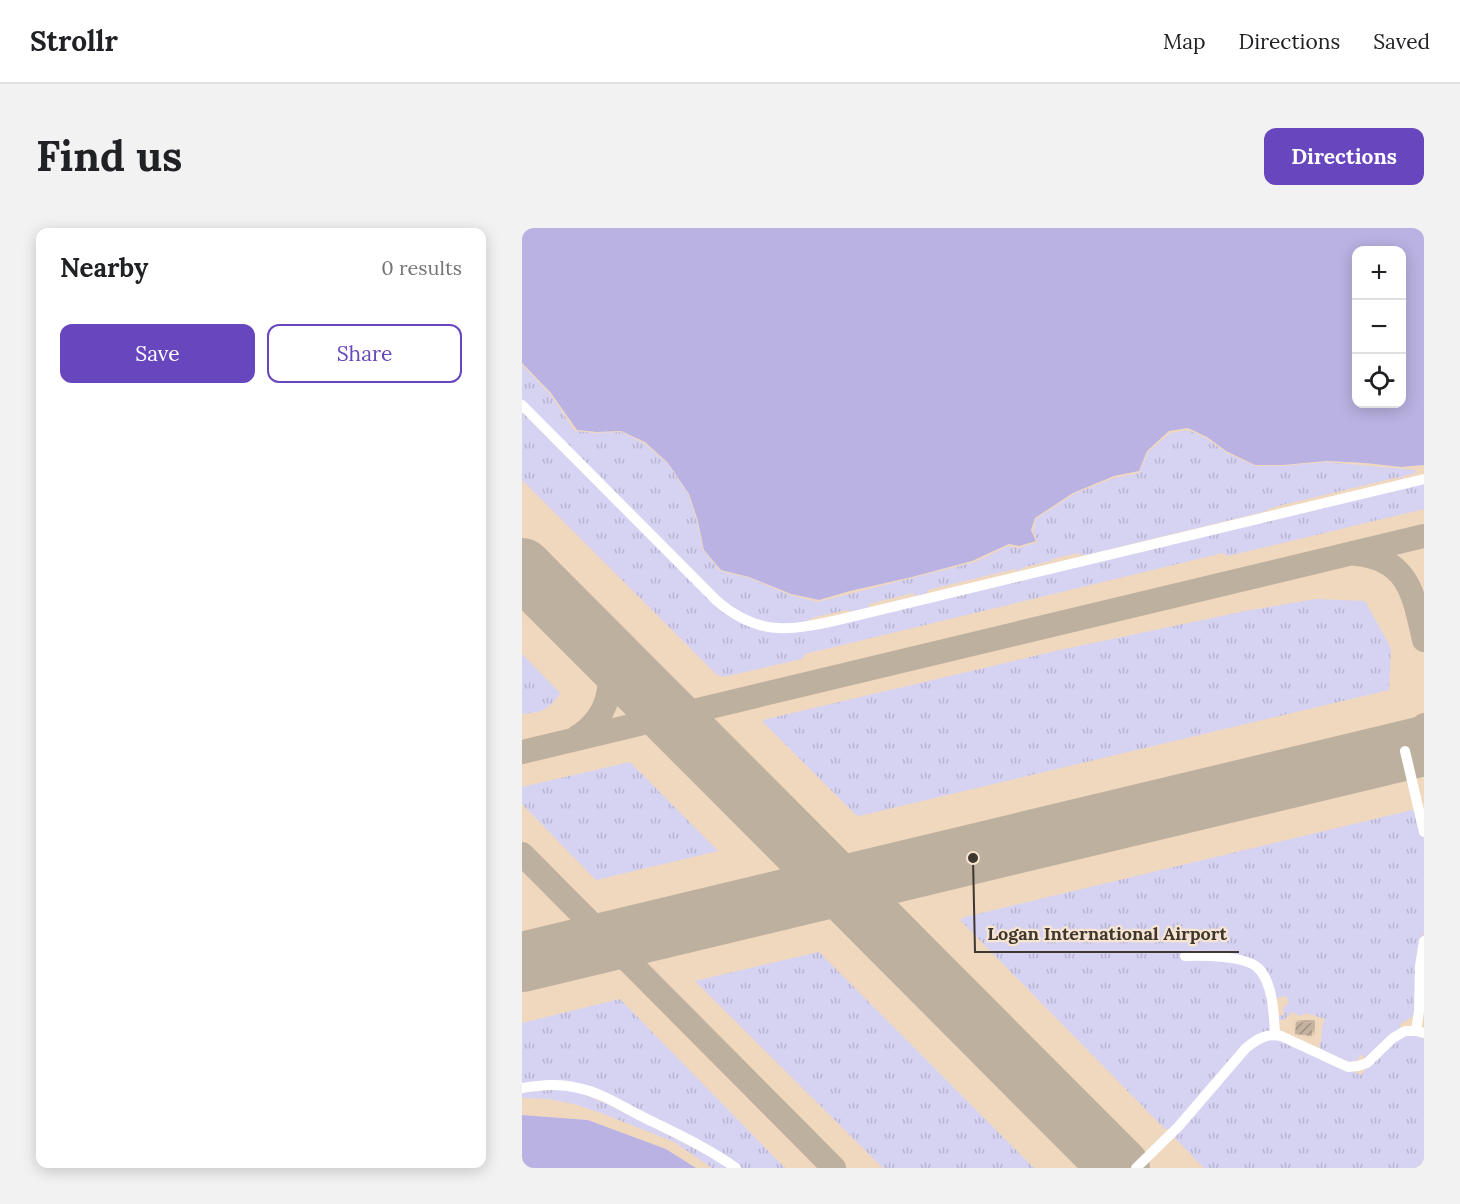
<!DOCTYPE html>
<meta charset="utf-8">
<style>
:root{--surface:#fff;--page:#f2f2f2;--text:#202124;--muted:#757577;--line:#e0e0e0;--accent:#6846be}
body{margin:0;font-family:Lora,serif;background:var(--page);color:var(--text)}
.controls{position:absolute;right:18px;top:18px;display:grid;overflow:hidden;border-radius:12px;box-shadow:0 3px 15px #0003}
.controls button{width:54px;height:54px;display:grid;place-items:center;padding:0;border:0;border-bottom:2px solid var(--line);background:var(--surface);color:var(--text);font:30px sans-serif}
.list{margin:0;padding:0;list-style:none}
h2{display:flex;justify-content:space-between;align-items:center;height:78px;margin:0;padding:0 24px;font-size:26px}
h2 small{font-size:20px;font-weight:400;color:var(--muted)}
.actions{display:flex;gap:12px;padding:18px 24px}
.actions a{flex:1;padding:14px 0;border:2px solid var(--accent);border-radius:12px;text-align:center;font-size:21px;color:var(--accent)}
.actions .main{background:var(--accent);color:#fff}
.icon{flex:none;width:33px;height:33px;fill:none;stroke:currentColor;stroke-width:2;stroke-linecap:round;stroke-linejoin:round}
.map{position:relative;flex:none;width:902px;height:940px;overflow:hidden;border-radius:12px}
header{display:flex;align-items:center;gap:36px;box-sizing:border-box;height:84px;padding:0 30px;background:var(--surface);border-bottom:2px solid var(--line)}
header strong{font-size:28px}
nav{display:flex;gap:33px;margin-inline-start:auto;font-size:21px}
.intro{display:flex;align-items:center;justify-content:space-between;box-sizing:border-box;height:144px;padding:0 36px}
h1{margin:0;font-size:42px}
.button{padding:15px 27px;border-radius:12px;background:var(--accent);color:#fff;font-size:21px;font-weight:700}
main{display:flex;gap:36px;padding:0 36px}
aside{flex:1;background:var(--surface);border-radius:12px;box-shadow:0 3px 15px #0003}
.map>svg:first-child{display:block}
.built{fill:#f0d8bf}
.grass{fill:url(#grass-tufts)}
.water{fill:#b9b2e2;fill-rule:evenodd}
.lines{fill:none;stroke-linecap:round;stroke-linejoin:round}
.taxiway{stroke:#beb09f;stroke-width:24}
.runway{stroke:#beb09f;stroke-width:60}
.building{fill:url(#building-hatch);filter:url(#shadow)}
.minor{stroke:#fff;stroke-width:10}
.leader{fill:none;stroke:#3e372f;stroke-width:2}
.callout-dot{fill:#3e372f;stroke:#f8e5d1;stroke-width:2}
.callout-label{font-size:18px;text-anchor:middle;font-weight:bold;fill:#3e372f;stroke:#f8e5d1;stroke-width:4.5;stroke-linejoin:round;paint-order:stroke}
</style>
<header>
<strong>Strollr</strong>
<nav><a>Map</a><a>Directions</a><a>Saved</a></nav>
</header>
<div class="intro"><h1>Find us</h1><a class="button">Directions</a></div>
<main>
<aside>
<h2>Nearby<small>0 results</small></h2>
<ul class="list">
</ul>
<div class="actions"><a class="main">Save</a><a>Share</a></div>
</aside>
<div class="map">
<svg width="902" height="940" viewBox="0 0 902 940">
<defs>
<pattern id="grass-tufts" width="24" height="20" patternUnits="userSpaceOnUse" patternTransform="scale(1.5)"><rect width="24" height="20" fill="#d6d2f2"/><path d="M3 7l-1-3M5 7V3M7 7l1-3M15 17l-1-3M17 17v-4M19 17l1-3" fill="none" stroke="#b9b5d0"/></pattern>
<pattern id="building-hatch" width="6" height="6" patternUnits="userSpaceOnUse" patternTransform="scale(1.5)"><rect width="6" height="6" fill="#c4b19e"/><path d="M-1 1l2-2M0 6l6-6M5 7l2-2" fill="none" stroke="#a19181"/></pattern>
<filter id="shadow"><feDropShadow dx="3.5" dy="-3.5" stdDeviation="3" flood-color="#0004"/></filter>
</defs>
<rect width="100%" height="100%" fill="#f8e5d1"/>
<path class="built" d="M 0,135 L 29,165 L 55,202 L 75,204 L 99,203 L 123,214 L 146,235 L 167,266 L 176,293 L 199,342 L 227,349 L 269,366 L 297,372 L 328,363 L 390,349 L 450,333 L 487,316 L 497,318 L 514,312 L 509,302 L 513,290 L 551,265 L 592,248 L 617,243 L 625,223 L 647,203 L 666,200 L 685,209 L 704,223 L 761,237 L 805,233 L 843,235 L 879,239 L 902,237 L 902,940 L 174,940 L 144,921 L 66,892 L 0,887 Z"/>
<path class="grass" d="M 0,137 L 28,166 L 53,203 L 75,205 L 99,204 L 122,215 L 146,236 L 166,266 L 175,293 L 181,322 L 198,343 L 227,350 L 268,367 L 296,374 L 453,334 L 486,318 L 497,320 L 516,314 L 511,303 L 514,291 L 552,266 L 592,250 L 617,245 L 626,224 L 648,205 L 666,202 L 684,210 L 703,224 L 733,238 L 761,238 L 805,234 L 893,242 L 894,244 L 891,246 L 881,248 L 879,252 L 877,249 L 752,279 L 741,284 L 564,327 L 558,327 L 556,325 L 530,331 L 530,335 L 528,333 L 503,339 L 495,343 L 493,341 L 406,362 L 405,365 L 394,368 L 391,365 L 347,376 L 347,380 L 330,384 L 325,382 L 293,389 L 280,395 L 259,396 L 241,393 L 226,388 L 204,375 L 0,172 Z
M 0,183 L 194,377 L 257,405 L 902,255 L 902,281 L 706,328 L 701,325 L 283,426 L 280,431 L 201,449 L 194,446 L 0,252 Z
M 794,371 L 843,373 L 869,420 L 867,462 L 337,588 L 334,587 L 241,494 L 241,492 L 245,491 L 538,422 L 723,383 Z
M 0,426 L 38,465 C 29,481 18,485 0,486 Z
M 108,534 L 196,623 L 74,652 L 0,576 L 0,559 Z
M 890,582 L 896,587 L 902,612 L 902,702 L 896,737 L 893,784 L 890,789 L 878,796 L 878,800 L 847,830 L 843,830 L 838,826 L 836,832 L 833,834 L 831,832 L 828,835 L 823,834 L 799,823 L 797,815 L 799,815 L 800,800 L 803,791 L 784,785 L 778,788 L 770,784 L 762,792 L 755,792 L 754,788 L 762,787 L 761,780 L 767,775 L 764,768 L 752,771 C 750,759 747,746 737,737 C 725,726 681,725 664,725 L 664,730 C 679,730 722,730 733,740 C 747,753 749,779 750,798 L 749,804 L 734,809 L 721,820 L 650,901 L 643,901 L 438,692 L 443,689 Z
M 297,724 L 512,940 L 361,940 L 173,753 Z
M 98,771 L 263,940 L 220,940 L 204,928 L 33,852 L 0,855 L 0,795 Z
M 887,807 L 897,809 L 902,811 L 902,940 L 682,940 L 653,910 L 653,906 L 727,820 L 753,809 L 839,847 L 849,835 L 869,815 Z
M 41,861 L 57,864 L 87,877 L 197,933 L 206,940 L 190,940 L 152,914 L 79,885 L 52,876 L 26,871 L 0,870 L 0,864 Z"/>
<path class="water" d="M 0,0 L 902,0 L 902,237 L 879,239 L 843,235 L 805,233 L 761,237 L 733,237 L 704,223 L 685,209 L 666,200 L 647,203 L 625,223 L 617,243 L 592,248 L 551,265 L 513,290 L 509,302 L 514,313 L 497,318 L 487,316 L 450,333 L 390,349 L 328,363 L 297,372 L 269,366 L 227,349 L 199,342 L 182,322 L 176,293 L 167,266 L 146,235 L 123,214 L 99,203 L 75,204 L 55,202 L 29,165 L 0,135 ZM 880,22 L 880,176 L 834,176 L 834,22 Z
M 0,887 L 66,892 L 144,921 L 174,940 L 0,940 Z"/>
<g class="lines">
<path class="taxiway" d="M 834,326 C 888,331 892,369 902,412
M 51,391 C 60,401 72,411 79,423 C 97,454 85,491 55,509
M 0,524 L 902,308
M 862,528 C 877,519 892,512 902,497
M 0,626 L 312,940
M 591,933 L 594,940"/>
<path class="runway" d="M 0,340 L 598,940
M 0,734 L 902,518"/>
</g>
<path class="building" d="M 774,794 L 791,795 L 790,808 L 773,806 Z"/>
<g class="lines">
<path class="minor" d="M 0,177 L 195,373 C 236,408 267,403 316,392 L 902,251
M 883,523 L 902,604
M 663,728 C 681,727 724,728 736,740 C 751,754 752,787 753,806
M 894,803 L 897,783 L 898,738 L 902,713
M 0,860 C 19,857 37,855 56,860 C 77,864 96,876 115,886 C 149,903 183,918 214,940
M 614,940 L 656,899 L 724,820 C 735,811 745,805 759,808 L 826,839 L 836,838 L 845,835 L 871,810 L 883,803 L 894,803 L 902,805"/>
</g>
<path class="leader" d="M451 630L453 724H717"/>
<circle class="callout-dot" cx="451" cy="630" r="6"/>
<g class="callout-label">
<text x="585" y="712">Logan International Airport</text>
</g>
</svg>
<div class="controls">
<button>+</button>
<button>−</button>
<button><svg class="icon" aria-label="locate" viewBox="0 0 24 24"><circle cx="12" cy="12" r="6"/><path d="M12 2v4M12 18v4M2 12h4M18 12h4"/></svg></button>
</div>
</div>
</main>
